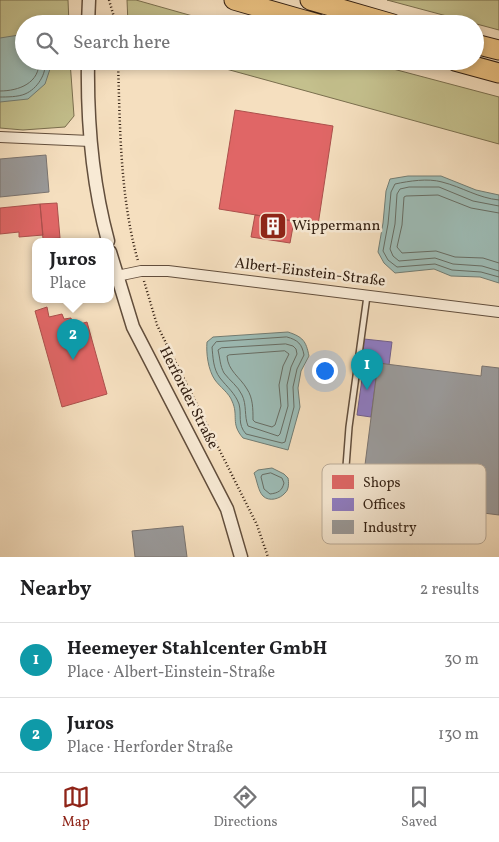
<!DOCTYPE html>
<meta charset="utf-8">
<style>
:root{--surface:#fff;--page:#f6f6f6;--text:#202124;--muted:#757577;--line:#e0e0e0;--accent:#8f2418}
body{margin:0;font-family:Vollkorn,serif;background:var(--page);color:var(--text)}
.you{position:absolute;left:324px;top:370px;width:18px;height:18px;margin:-12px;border:4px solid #fff;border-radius:50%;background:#1a73e8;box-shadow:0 0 0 8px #1a73e833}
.badge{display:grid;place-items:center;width:32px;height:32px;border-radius:50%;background:var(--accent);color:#fff;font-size:16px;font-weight:700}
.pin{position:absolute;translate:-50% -41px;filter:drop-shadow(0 1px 2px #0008)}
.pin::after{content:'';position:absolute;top:26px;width:18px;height:15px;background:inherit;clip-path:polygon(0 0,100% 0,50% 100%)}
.popup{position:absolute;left:32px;top:238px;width:82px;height:65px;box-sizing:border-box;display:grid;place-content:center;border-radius:10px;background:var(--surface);filter:drop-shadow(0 1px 4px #0005);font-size:16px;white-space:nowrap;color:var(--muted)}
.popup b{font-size:19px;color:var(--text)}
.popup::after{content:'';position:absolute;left:50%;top:100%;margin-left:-10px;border:10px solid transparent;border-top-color:var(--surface)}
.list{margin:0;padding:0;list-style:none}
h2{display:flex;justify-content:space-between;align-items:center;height:65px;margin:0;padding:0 20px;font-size:21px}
h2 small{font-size:16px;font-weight:400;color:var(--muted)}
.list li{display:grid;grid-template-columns:32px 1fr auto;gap:15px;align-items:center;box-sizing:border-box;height:75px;padding:0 20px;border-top:1px solid var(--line)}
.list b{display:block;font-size:19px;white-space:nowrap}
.list p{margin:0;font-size:16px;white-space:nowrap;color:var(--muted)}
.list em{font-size:16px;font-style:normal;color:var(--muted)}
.icon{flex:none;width:28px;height:28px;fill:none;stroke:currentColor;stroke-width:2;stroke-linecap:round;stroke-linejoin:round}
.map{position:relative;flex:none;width:499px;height:557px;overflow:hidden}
.search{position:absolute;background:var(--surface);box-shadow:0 2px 8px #0003;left:15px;right:15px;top:15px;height:55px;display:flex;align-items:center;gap:12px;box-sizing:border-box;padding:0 18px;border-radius:28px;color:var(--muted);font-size:19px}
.sheet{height:215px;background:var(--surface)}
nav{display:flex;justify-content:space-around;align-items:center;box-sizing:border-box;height:70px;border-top:1px solid var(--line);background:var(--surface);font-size:14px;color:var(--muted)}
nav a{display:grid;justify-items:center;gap:2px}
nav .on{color:var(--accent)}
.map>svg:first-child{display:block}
.green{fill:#c4c08d;stroke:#7a6f4f}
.water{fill:#9dbcb6;stroke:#727d74}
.shops{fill:#e06666;stroke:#ac504c}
.offices{fill:#8e7cc3;stroke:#72608e}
.industry{fill:#999;stroke:#7a7470}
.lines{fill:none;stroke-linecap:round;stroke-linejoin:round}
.shore{stroke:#676d64;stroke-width:1}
.service-casing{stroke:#624e3c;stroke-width:8}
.minor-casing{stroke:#624e3c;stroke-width:12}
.tertiary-casing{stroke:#624e3c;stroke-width:15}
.motorway-casing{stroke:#311e11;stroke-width:21}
.path{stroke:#311e11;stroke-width:2.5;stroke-dasharray:1 2.5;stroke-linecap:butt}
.service{stroke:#f8ead5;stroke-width:5}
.minor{stroke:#f8ead5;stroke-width:10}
.tertiary{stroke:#f8ead5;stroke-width:12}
.motorway{stroke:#eac080;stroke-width:19}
.labels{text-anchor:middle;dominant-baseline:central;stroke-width:5;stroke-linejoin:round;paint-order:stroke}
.poi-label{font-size:15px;fill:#311e11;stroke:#f8ead5;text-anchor:start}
.street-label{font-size:15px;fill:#311e11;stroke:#f8ead5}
.key{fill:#f8ead5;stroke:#bcad9a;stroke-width:1}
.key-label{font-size:14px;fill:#311e11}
</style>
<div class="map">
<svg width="499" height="557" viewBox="0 0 499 557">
<rect width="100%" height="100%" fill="#f5dfbf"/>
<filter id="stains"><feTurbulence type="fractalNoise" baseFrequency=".004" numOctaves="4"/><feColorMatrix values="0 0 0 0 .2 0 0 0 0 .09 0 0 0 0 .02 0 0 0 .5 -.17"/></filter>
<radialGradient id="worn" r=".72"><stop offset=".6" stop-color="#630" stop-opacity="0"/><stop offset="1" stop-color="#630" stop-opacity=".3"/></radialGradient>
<path class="green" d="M 0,0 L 68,0 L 69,24 L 24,24 L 24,61 L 70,61 L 74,116 L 65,127 L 23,130 L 0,128 Z
M 127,0 L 136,0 L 221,24 L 128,24 Z
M 387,0 L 499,0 L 499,30 Z
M 197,61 L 363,61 L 499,97 L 499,144 Z"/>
<path class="water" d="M 19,35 L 24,37 L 24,61 L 50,61 L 51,66 L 45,84 L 28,99 L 0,102 L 0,38 Z
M 408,176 L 441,176 L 476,190 L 499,195 L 499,283 L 480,277 L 451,276 L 434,269 L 395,273 L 384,263 L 378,252 L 383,223 L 386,191 L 390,179 Z
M 288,332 C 303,337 306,341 309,356 L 301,371 L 298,388 L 300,407 L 288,450 L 243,438 C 230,423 239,416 232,401 C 229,393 220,387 215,380 C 208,370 206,353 207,342 L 213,337 Z
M 272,468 L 284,474 L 288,478 C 289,482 289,490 285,493 C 280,499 269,502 263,496 C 258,491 257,480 254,473 L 258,470 Z"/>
<path class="shops" d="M 235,110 L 333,126 L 318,225 L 219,209 Z
M 57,203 L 60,238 L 43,239 L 40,204 Z
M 40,204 L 43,235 L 19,237 L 19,232 L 0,234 L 0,208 Z
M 255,215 L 294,221 L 290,243 L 251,237 Z
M 47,307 L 49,317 L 62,314 L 64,319 L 71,318 L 73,326 L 87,322 L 107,394 L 62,407 L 35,311 Z"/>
<path class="offices" d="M 364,339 L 392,342 L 389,365 L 378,363 L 371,417 L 357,415 L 365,357 L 362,356 Z"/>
<path class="industry" d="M 46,155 L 49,192 L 0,197 L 0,159 Z
M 378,363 L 481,376 L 482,366 L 499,368 L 499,515 L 452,509 L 452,515 L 360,504 Z
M 183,526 L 187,557 L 135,557 L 132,531 Z"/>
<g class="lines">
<path class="shore" d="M 0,91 C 19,91 40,83 39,61
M 0,97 C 7,97 18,97 25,94 C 37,89 47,74 45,61
M 499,200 C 478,198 462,187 442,182 C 428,178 409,181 395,184 L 391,192 L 388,224 L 383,251 L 388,260 L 397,267 L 435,264 L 452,270 L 481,272 L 499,277
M 499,206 L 473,201 L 439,187 L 409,187 L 400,189 L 397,194 L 395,224 L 390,249 L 393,256 L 399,261 L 435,258 L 453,264 L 482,266 L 499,271
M 499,213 L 471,208 L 438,195 L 406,196 L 404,197 L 402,225 L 397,247 L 402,253 L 436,251 L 455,257 L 483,258 L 499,263
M 287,337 C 298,340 302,344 304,355 L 297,369 L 293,387 L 294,407 L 285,442 L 282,443 L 246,434 C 237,424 242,415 239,404 C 235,393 227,387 220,378 C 213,369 213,357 212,347 L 216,342 Z
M 286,344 L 293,346 L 296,349 L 297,354 L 291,367 L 287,385 L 288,406 L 280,434 L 278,436 L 248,426 C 244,416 247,405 242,395 C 238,386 230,381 224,373 C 220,366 220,358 218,350 L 221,348 Z
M 285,351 L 289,354 L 283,366 L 279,385 L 281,406 L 275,425 L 272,427 L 255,422 L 253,420 C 253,409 253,398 247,389 C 240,377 228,371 227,356 L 229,355 Z
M 271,473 L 282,478 L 284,483 C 282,491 278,493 270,494 L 264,489 L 261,477 L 262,475 Z"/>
<g class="service-casing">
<path id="service" d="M 367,296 L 349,427 L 344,493 L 352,514 L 360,518 L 442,529"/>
</g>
<g class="minor-casing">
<path id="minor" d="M 0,137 L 90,141
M 117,276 L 141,271 L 168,271 L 499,312"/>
</g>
<g class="tertiary-casing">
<path id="tertiary" d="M 88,24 L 89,0
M 88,61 C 87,122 92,182 108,241
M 110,252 L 133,327 L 227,509 L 241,557"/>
</g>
<g class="motorway-casing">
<path id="motorway" d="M 234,0 L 318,24
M 310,0 L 393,24
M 475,44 L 499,50
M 455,61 L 499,73"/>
</g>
<path class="path" d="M 109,0 L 116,24
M 118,61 C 120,128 120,197 138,261
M 144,281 L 157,325 L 257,525 L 268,557"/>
<use href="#service" class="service"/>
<use href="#minor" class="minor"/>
<use href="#tertiary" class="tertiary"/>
<use href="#motorway" class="motorway"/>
</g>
<defs>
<g id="building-square" transform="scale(1.4375)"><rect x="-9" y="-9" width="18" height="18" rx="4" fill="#8f2418" stroke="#f8ead5"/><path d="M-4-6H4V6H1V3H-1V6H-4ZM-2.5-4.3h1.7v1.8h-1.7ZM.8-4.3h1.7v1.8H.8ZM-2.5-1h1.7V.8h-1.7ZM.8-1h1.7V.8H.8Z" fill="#fff"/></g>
</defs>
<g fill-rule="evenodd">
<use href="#building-square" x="273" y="226"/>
</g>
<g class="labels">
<g class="poi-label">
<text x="292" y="226">Wippermann</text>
</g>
<g class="street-label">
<text transform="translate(310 273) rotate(7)">Albert-Einstein-Straße</text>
<text transform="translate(188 398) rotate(63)">Herforder Straße</text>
</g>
</g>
<rect x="322" y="464" width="164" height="80" rx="8" class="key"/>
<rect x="332" y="475" width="22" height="14" fill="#e06666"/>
<rect x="332" y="498" width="22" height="13" fill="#8e7cc3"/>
<rect x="332" y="520" width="22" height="14" fill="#999"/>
<g class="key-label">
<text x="363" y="487">Shops</text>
<text x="363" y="509">Offices</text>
<text x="363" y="532">Industry</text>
</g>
<rect width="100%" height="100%" filter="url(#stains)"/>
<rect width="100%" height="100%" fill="url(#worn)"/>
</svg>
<div class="you"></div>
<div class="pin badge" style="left:367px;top:390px;background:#0f9aa8">1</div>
<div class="pin badge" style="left:73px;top:360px;background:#0f9aa8">2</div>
<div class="popup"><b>Juros</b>Place</div>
<div class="search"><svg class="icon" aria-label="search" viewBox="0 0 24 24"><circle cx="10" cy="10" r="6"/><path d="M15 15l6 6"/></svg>Search here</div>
</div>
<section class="sheet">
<h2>Nearby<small>2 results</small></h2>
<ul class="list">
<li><span class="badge" style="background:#0f9aa8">1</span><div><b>Heemeyer Stahlcenter GmbH</b><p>Place · Albert-Einstein-Straße</p></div><em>30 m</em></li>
<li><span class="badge" style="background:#0f9aa8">2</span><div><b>Juros</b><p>Place · Herforder Straße</p></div><em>130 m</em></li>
</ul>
</section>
<nav>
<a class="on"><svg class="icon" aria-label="map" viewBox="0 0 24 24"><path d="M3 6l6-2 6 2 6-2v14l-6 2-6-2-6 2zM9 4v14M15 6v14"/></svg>Map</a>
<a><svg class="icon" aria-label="directions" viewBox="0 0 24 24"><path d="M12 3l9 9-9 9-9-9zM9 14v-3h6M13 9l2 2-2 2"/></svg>Directions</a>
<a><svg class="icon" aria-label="saved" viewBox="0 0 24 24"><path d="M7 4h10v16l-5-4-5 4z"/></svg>Saved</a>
</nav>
